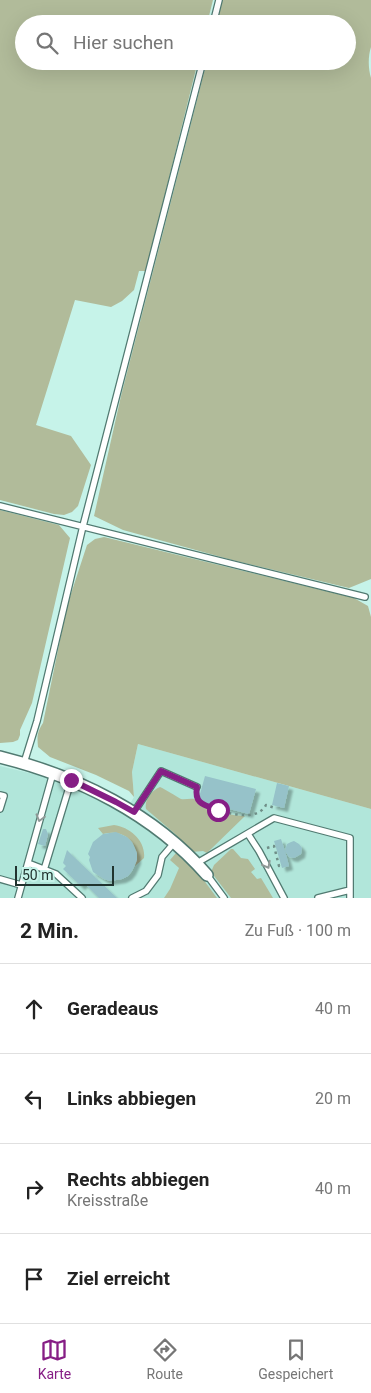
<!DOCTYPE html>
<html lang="de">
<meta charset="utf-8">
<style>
:root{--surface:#fff;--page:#f6f6f6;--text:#222;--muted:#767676;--line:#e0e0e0;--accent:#861e85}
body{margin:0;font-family:Roboto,sans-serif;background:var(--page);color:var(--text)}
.scale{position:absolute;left:15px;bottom:12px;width:99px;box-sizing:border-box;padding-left:5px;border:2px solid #21332f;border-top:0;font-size:14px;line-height:18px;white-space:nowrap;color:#21332f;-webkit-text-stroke:4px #c6f3e9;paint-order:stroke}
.stop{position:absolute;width:15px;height:15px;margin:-11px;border:4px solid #861e85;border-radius:50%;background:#fff}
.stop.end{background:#861e85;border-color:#fff;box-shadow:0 1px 5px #0008}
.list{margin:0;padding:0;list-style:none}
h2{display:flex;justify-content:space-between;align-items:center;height:65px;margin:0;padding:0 20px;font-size:21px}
h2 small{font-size:16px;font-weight:400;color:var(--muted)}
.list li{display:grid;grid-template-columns:32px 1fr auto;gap:15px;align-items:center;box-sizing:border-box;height:90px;padding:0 20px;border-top:1px solid var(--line)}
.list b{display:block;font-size:19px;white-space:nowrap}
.list p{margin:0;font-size:16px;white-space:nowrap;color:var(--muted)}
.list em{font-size:16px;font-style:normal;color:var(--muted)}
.icon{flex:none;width:28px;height:28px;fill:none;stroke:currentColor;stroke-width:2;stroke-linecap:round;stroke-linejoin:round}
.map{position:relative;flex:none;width:371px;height:898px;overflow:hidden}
.search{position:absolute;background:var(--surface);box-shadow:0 5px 20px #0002;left:15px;right:15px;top:15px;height:55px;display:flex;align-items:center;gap:12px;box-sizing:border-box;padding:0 18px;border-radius:28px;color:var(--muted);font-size:19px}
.sheet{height:425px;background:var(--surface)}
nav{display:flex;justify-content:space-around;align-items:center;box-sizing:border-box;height:70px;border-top:1px solid var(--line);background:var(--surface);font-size:14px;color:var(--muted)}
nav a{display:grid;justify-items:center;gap:2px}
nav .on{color:var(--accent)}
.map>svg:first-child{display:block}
.built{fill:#b1e6da}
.green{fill:#b1bb9a}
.building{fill:#96c2c9;filter:url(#shadow)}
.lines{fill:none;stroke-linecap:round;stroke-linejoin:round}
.lane-casing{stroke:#517a71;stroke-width:8}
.street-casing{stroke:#517a71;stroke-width:14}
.path{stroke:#6f8e87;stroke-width:2.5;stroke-dasharray:2.5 4;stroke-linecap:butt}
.lane{stroke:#fff;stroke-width:5.5}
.street{stroke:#fff;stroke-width:11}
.oneway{stroke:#909997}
.route{stroke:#861e85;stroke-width:6}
</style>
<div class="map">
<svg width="371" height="898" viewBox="0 0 371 898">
<defs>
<filter id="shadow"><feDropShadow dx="4" dy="4" stdDeviation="1" flood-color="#0004"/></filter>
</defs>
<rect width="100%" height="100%" fill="#c6f3e9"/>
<path class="built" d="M 138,744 L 371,809 L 371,898 L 0,898 L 0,766 L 46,777 L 99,800 L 124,814 L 134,797 L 132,772 Z"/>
<path class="green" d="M 0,0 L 213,0 L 207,24 L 24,24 L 24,61 L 198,61 L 146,271 L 139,271 L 134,290 L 122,301 L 111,307 L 75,300 L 36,425 L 71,436 L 91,465 L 78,506 L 72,512 L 64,515 L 54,514 L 0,500 Z
M 222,0 L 371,0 L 371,47 C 368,56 368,68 371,78 L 371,579 L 349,588 L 232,560 L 123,530 L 94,516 L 121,396 L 207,61 L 347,61 L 347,24 L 216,24 Z
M 0,510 L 59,525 L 70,538 L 32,703 L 20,730 L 20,735 L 18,740 L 13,742 L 0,743 Z
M 104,537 L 354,598 L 368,606 L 371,617 L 371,809 L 138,744 L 132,772 L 134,797 L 129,791 L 96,775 L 50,757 L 38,747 C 37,737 37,732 43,723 L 67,606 L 87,545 L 95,539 Z
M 160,787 C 165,789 177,797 181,799 C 186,800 192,797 197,800 C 199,802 200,805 202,806 C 209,811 236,816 245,816 L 207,853 L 203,851 L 192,852 L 174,833 L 146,809 C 144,800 152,790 160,787 Z
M 114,825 C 130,827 146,841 144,858 L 135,866 C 141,843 124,828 103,834 L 98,828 Z
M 231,849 L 233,849 L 241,858 L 248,859 L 255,869 L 251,872 L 257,879 L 261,878 L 273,898 L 231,898 L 211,872 L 214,865 Z
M 176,853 L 203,879 L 217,898 L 164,898 L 170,889 L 179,868 L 170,860 Z"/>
<path class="building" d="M 205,776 L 256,789 L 249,814 L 198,801 Z
M 277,783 L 289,786 L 284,808 L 272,805 Z
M 43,829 L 46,829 L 48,834 L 45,846 L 38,844 Z
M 116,832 L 127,837 L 132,842 L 137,853 L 137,860 L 132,871 L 128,876 L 122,879 L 110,881 L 104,879 L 93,872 L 89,860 L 90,857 L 88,854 L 93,842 L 103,834 Z
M 281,839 L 285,851 L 287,844 L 291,842 L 294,841 L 299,844 L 302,848 L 301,854 L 294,858 L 289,857 L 285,851 L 289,866 L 282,868 L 274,841 Z
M 67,850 L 74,857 L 117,898 L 99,898 L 84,883 L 81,886 L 63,869 L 66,866 L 63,863 Z"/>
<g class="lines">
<g class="lane-casing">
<path id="lane" d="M 213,24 L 219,0
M 0,506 L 365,597
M 24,763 L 37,721 L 83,526 L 203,61
M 0,795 L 4,796 L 0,809
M 134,812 L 161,771 L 197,787
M 248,834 L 259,851 L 284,898
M 28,863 L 56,874 L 82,898
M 197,863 L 274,818 L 350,838 L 350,890
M 44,870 L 71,781
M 207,875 L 224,898
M 0,879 L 21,885
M 18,898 L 53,773
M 132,898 L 146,891 L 158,875 L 162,857 L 174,843
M 318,898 L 350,890 L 350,898"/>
</g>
<g class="street-casing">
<path id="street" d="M 0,757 C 77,776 154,814 207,875"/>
</g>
<path class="path" d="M 196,796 L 198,801 L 202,805 C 219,810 255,825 266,805 L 275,808
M 267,848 L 274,846 L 279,866 L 281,865"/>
<use href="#lane" class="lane"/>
<use href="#street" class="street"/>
</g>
<defs><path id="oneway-chevron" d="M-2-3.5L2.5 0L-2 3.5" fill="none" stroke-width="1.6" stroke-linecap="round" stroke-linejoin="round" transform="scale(1.25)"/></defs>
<g class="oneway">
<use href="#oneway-chevron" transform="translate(40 818) rotate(106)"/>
<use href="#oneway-chevron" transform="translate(267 865) rotate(62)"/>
</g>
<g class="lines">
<path class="route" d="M 71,780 L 116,802 L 134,812 L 161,771 L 197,787 C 194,804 204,805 218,810"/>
</g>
</svg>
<div class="scale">50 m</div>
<div class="stop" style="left:218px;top:810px"></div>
<div class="stop end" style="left:71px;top:780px"></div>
<div class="search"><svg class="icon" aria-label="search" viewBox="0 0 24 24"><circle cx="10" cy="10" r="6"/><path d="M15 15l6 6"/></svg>Hier suchen</div>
</div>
<section class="sheet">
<h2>2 Min.<small>Zu Fuß · 100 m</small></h2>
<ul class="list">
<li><svg class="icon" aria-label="ahead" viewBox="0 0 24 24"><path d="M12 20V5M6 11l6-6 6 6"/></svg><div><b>Geradeaus</b></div><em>40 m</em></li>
<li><svg class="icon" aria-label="left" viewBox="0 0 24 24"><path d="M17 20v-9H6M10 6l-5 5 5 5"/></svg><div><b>Links abbiegen</b></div><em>20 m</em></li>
<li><svg class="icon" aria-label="right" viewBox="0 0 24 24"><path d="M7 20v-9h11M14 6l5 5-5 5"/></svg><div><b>Rechts abbiegen</b><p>Kreisstraße</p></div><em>40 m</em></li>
<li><svg class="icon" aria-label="arrive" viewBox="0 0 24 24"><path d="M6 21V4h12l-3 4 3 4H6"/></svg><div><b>Ziel erreicht</b></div></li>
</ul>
</section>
<nav>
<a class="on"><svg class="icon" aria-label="map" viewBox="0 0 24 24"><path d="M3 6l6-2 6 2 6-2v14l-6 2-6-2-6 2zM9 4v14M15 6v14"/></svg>Karte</a>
<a><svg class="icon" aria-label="directions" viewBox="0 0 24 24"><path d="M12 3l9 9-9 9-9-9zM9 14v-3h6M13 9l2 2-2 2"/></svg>Route</a>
<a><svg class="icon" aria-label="saved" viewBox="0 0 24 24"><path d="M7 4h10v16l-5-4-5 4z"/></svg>Gespeichert</a>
</nav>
